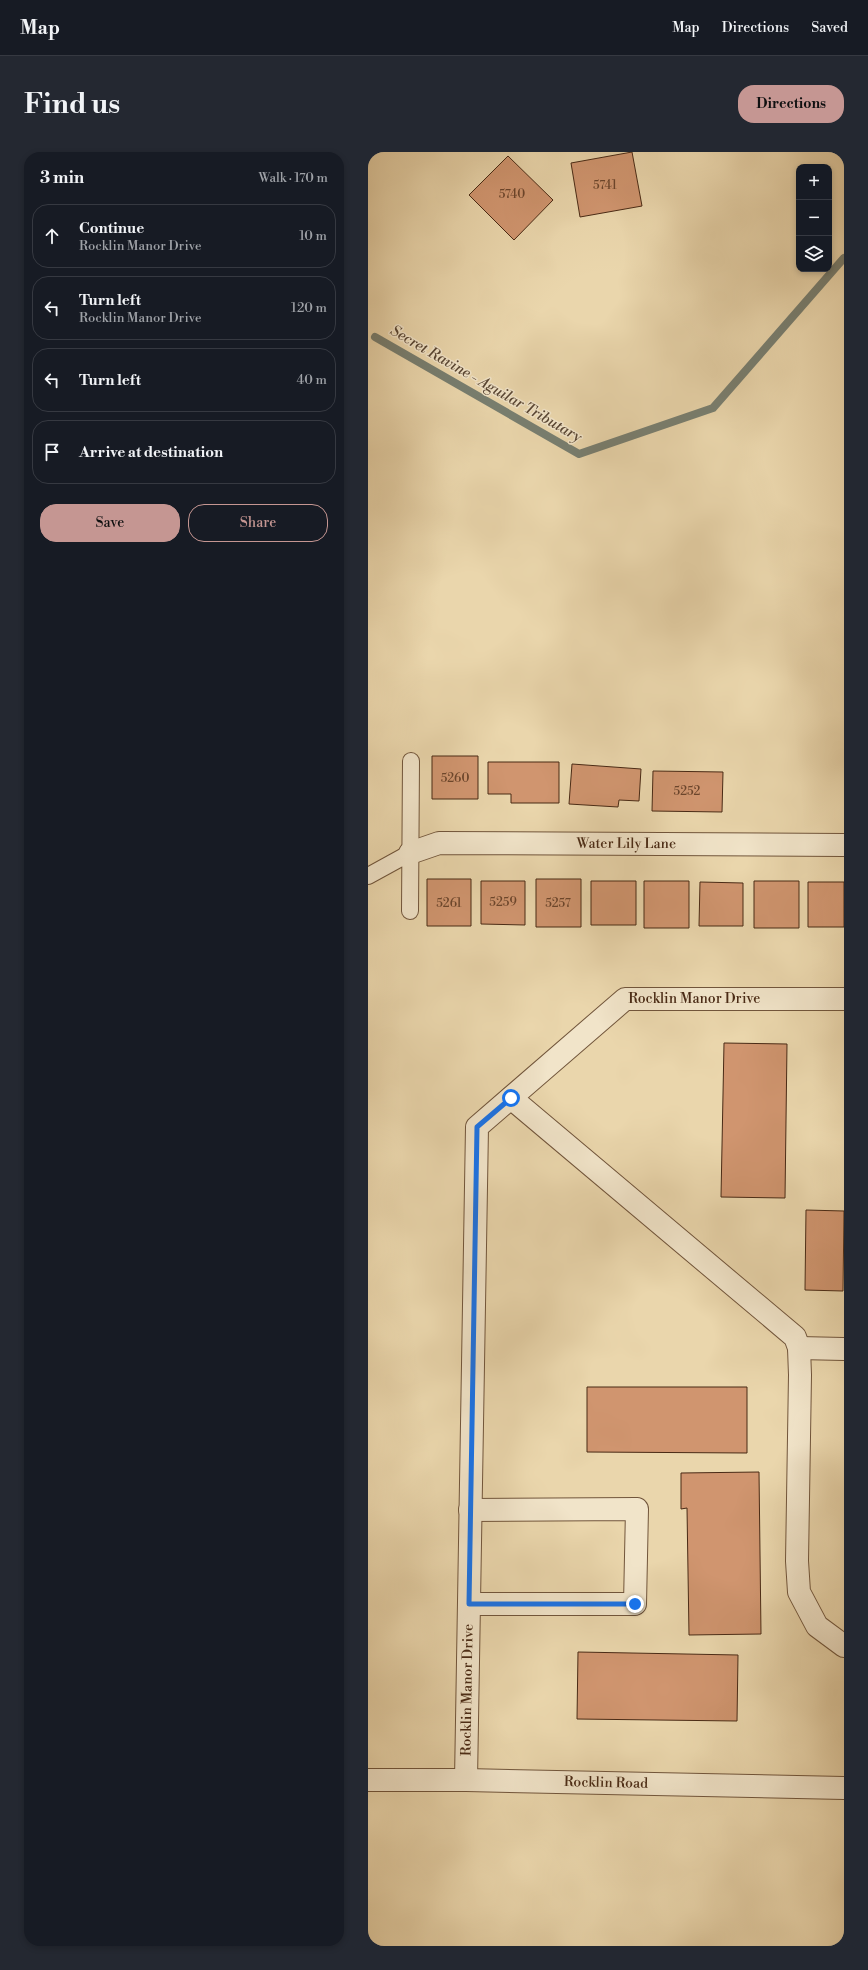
<!DOCTYPE html>
<meta charset="utf-8">
<style>
:root{--surface:#171b24;--page:#242831;--text:#f1f3f6;--muted:#9ea1a6;--line:#363941;--accent:#c59692}
body{margin:0;font-family:"Libre Bodoni",serif;background:var(--page);color:var(--text)}
.controls{position:absolute;right:12px;top:12px;display:grid;overflow:hidden;border-radius:8px;box-shadow:0 2px 6px #0003}
.controls button{width:36px;height:36px;display:grid;place-items:center;padding:0;border:0;border-bottom:1px solid var(--line);background:var(--surface);color:var(--text);font:20px sans-serif}
.stop{position:absolute;width:12px;height:12px;margin:-9px;border:3px solid #1a73e8;border-radius:50%;background:#fff}
.stop.end{background:#1a73e8;border-color:#fff;box-shadow:0 1px 4px #0008}
.list{margin:0;padding:0;list-style:none}
h2{display:flex;justify-content:space-between;align-items:center;height:52px;margin:0;padding:0 16px;font-size:17px}
h2 small{font-size:13px;font-weight:400;color:var(--muted)}
.list li{display:grid;grid-template-columns:26px 1fr auto;gap:12px;align-items:center;box-sizing:border-box;height:64px;margin:0 8px 8px;padding:0 8px;border:1px solid var(--line);border-radius:16px}
.list b{display:block;font-size:15px;white-space:nowrap}
.list p{margin:0;font-size:13px;white-space:nowrap;color:var(--muted)}
.list em{font-size:13px;font-style:normal;color:var(--muted)}
.actions{display:flex;gap:8px;padding:12px 16px}
.actions a{flex:1;padding:9px 0;border:1px solid var(--accent);border-radius:16px;text-align:center;font-size:14px;color:var(--accent)}
.actions .main{background:var(--accent);color:#111}
.icon{flex:none;width:22px;height:22px;fill:none;stroke:currentColor;stroke-width:2;stroke-linecap:round;stroke-linejoin:round}
.map{position:relative;flex:none;width:476px;height:1794px;overflow:hidden;border-radius:16px}
header{display:flex;align-items:center;gap:24px;box-sizing:border-box;height:56px;padding:0 20px;background:var(--surface);border-bottom:1px solid var(--line)}
header strong{font-size:19px}
nav{display:flex;gap:22px;margin-inline-start:auto;font-size:14px}
.intro{display:flex;align-items:center;justify-content:space-between;box-sizing:border-box;height:96px;padding:0 24px}
h1{margin:0;font-size:28px}
.button{padding:10px 18px;border-radius:16px;background:var(--accent);color:#111;font-size:14px;font-weight:700}
main{display:flex;gap:24px;padding:0 24px}
aside{flex:1;background:var(--surface);border-radius:16px;box-shadow:0 2px 6px #0003}
.map>svg:first-child{display:block}
.lines{fill:none;stroke-linecap:round;stroke-linejoin:round}
.stream{stroke:#787f71;stroke-width:8}
.building{fill:#d0956f;stroke:#492a15}
.service-casing{stroke:#71553b;stroke-width:18}
.minor-casing{stroke:#71553b;stroke-width:24}
.tertiary-casing{stroke:#71553b;stroke-width:24}
.service{stroke:#f1e4c9;stroke-width:16}
.minor{stroke:#f1e4c9;stroke-width:22}
.tertiary{stroke:#f1e4c9;stroke-width:22}
.route{stroke:#1a73e8;stroke-width:5}
.labels{text-anchor:middle;dominant-baseline:central;stroke-width:3;stroke-linejoin:round;paint-order:stroke}
.number-label{font-size:12px;fill:#6b452c}
.street-label{font-size:14px;fill:#492a15;stroke:#f1e4c9}
.water-label{font-size:15px;font-style:italic;fill:#594634;stroke:#f1e4c9}
</style>
<header>
<strong>Map</strong>
<nav><a>Map</a><a>Directions</a><a>Saved</a></nav>
</header>
<div class="intro"><h1>Find us</h1><a class="button">Directions</a></div>
<main>
<aside>
<h2>3 min<small>Walk · 170 m</small></h2>
<ul class="list">
<li><svg class="icon" aria-label="ahead" viewBox="0 0 24 24"><path d="M12 20V5M6 11l6-6 6 6"/></svg><div><b>Continue</b><p>Rocklin Manor Drive</p></div><em>10 m</em></li>
<li><svg class="icon" aria-label="left" viewBox="0 0 24 24"><path d="M17 20v-9H6M10 6l-5 5 5 5"/></svg><div><b>Turn left</b><p>Rocklin Manor Drive</p></div><em>120 m</em></li>
<li><svg class="icon" aria-label="left" viewBox="0 0 24 24"><path d="M17 20v-9H6M10 6l-5 5 5 5"/></svg><div><b>Turn left</b></div><em>40 m</em></li>
<li><svg class="icon" aria-label="arrive" viewBox="0 0 24 24"><path d="M6 21V4h12l-3 4 3 4H6"/></svg><div><b>Arrive at destination</b></div></li>
</ul>
<div class="actions"><a class="main">Save</a><a>Share</a></div>
</aside>
<div class="map">
<svg width="476" height="1794" viewBox="0 0 476 1794">
<rect width="100%" height="100%" fill="#ead6ac"/>
<filter id="stains"><feTurbulence type="fractalNoise" baseFrequency=".005" numOctaves="4"/><feColorMatrix values="0 0 0 0 .2 0 0 0 0 .09 0 0 0 0 .02 0 0 0 .5 -.17"/></filter>
<radialGradient id="worn" r=".72"><stop offset=".6" stop-color="#630" stop-opacity="0"/><stop offset="1" stop-color="#630" stop-opacity=".3"/></radialGradient>
<g class="lines">
<path class="stream" d="M 7,185 L 211,302 L 345,256 L 476,106"/>
</g>
<path class="building" d="M 264,0 L 274,54 L 212,65 L 203,11 Z
M 140,4 L 185,48 L 146,88 L 101,43 Z
M 64,604 L 110,604 L 110,647 L 64,647 Z
M 120,610 L 191,610 L 191,651 L 143,651 L 143,642 L 120,642 Z
M 204,612 L 273,617 L 271,649 L 251,648 L 250,655 L 201,652 Z
M 285,619 L 355,620 L 354,660 L 284,659 Z
M 59,727 L 103,727 L 103,774 L 59,774 Z
M 168,727 L 213,727 L 213,775 L 168,775 Z
M 113,729 L 157,729 L 157,773 L 113,772 Z
M 223,729 L 268,729 L 268,773 L 223,773 Z
M 276,729 L 321,729 L 321,776 L 276,776 Z
M 386,729 L 431,729 L 431,776 L 386,776 Z
M 332,730 L 375,731 L 375,774 L 331,774 Z
M 440,730 L 476,730 L 476,775 L 440,775 Z
M 356,891 L 419,892 L 417,1046 L 353,1045 Z
M 438,1058 L 476,1059 L 475,1139 L 437,1138 Z
M 219,1235 L 379,1235 L 379,1301 L 219,1300 Z
M 391,1320 L 393,1482 L 321,1483 L 319,1356 L 313,1357 L 313,1321 Z
M 210,1500 L 370,1503 L 369,1569 L 209,1567 Z"/>
<g class="lines">
<g class="service-casing">
<path id="service" d="M 0,724 L 42,701
M 42,759 L 43,609"/>
</g>
<g class="minor-casing">
<g id="minor">
<path id="s1" d="M 42,701 L 71,691 L 476,693"/>
<path d="M 143,946 L 427,1185 L 431,1196 L 432,1223 L 429,1409 L 431,1440 L 449,1474 L 476,1494"/>
<path d="M 431,1196 L 476,1197"/>
<path d="M 101,1452 L 267,1452 L 269,1357 L 102,1358"/>
<path id="s2" d="M 98,1628 L 109,975 L 257,847 L 476,847"/>
</g>
</g>
<g class="tertiary-casing">
<g id="tertiary">
<path id="s3" d="M 0,1628 L 98,1628 L 476,1636"/>
</g>
</g>
<use href="#service" class="service"/>
<use href="#minor" class="minor"/>
<use href="#tertiary" class="tertiary"/>
</g>
<g class="lines">
<path class="route" d="M 143,946 L 109,975 L 101,1452 L 267,1452"/>
</g>
<g class="labels">
<g class="number-label">
<text x="237" y="33">5741</text>
<text x="144" y="42">5740</text>
<text x="87" y="626">5260</text>
<text x="319" y="639">5252</text>
<text x="135" y="750">5259</text>
<text x="81" y="751">5261</text>
<text x="190" y="751">5257</text>
</g>
<g class="street-label">
<text stroke="none"><textPath href="#s1" startOffset="218">Water Lily Lane</textPath></text>
<text stroke="none"><textPath href="#s2" startOffset="918">Rocklin Manor Drive</textPath></text>
<text stroke="none"><textPath href="#s2" startOffset="90">Rocklin Manor Drive</textPath></text>
<text stroke="none"><textPath href="#s3" startOffset="238">Rocklin Road</textPath></text>
</g>
<g class="water-label">
<text transform="translate(118 232) rotate(30)">Secret Ravine - Aguilar Tributary</text>
</g>
</g>
<rect width="100%" height="100%" filter="url(#stains)"/>
<rect width="100%" height="100%" fill="url(#worn)"/>
</svg>
<div class="controls">
<button>+</button>
<button>−</button>
<button><svg class="icon" aria-label="layers" viewBox="0 0 24 24"><path d="M12 4l9 5-9 5-9-5zM3 14l9 5 9-5"/></svg></button>
</div>
<div class="stop" style="left:143px;top:946px"></div>
<div class="stop end" style="left:267px;top:1452px"></div>
</div>
</main>
